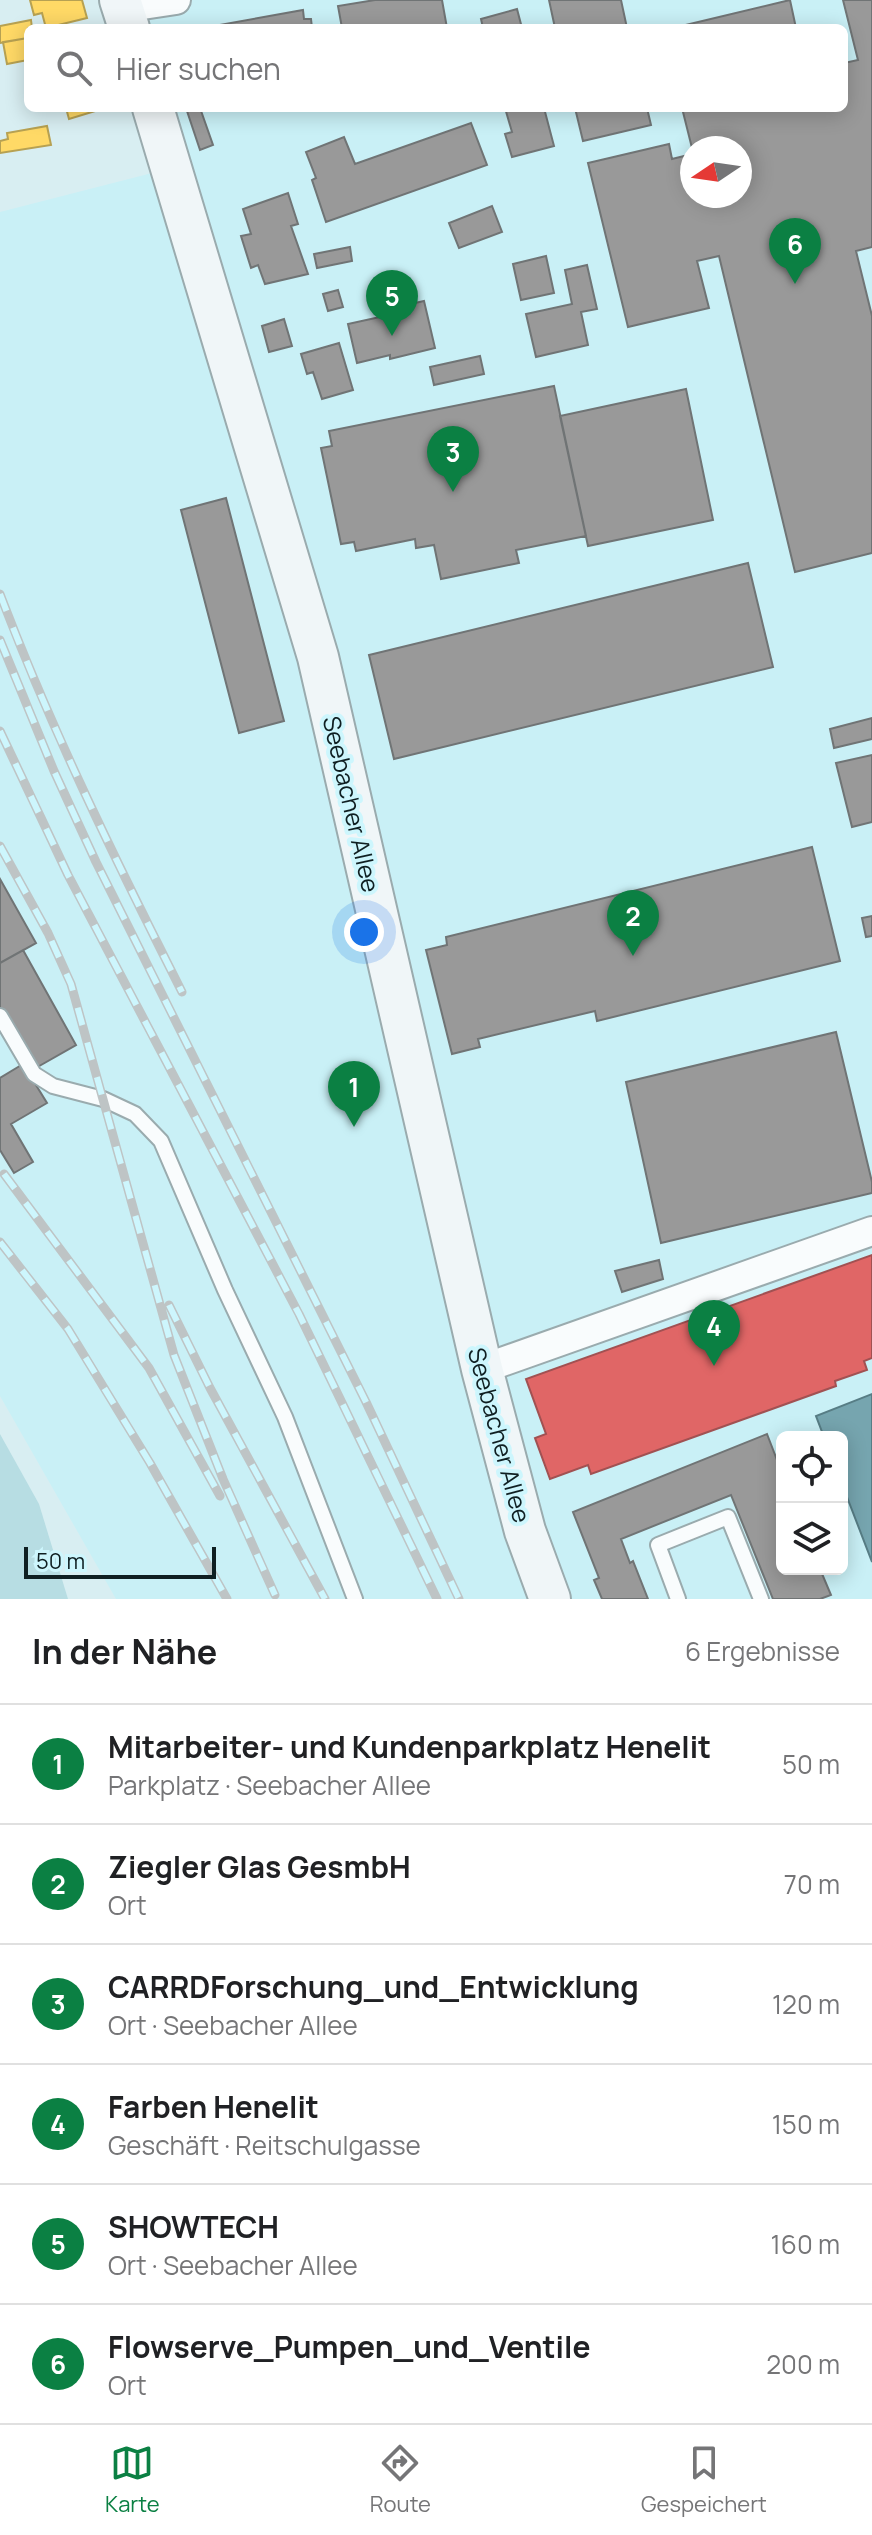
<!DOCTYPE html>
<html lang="de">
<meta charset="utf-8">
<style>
:root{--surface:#fff;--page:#f2f2f2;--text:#202124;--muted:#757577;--line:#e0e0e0;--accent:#0b8043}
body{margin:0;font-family:Manrope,sans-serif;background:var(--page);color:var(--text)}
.controls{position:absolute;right:24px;bottom:24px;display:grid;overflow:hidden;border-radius:12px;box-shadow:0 4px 20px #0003}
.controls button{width:72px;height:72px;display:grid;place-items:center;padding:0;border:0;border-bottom:2px solid var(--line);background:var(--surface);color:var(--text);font:40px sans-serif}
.compass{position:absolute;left:680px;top:136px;width:72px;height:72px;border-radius:50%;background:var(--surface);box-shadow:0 4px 20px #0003;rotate:257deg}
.scale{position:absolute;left:24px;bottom:20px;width:192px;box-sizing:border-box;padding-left:8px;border:4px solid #0f1f22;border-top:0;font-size:22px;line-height:28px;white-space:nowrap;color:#0f1f22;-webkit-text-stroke:6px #cdf6fd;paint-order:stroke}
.you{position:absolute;left:364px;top:932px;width:28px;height:28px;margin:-20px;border:6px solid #fff;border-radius:50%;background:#1a73e8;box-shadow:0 0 0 12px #1a73e833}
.badge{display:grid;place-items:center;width:52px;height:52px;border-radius:50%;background:var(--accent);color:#fff;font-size:26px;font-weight:700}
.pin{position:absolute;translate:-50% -66px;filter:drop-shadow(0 2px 4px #0008)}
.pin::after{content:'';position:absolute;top:42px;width:28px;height:24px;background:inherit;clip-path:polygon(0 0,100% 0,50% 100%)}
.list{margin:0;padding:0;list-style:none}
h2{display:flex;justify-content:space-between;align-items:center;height:104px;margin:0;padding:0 32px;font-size:34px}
h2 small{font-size:26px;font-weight:400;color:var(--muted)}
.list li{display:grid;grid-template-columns:52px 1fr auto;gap:24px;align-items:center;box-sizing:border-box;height:120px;padding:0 32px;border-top:2px solid var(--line)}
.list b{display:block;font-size:30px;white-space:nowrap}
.list p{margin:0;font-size:26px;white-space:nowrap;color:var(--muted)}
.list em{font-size:26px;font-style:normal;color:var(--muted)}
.icon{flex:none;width:44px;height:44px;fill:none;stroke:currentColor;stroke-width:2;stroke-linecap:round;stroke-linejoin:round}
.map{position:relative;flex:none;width:872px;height:1599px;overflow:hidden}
.search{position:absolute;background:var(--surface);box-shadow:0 4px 20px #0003;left:24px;right:24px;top:24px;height:88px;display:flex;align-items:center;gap:20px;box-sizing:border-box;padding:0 28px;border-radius:12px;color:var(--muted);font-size:30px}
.sheet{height:824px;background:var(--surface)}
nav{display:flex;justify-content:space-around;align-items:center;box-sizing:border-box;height:112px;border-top:2px solid var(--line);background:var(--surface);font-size:22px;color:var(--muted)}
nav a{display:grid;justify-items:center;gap:4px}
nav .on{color:var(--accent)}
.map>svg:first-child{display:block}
.built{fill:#c9f0f6;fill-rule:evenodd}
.green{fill:#b7dde3}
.homes{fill:#ffd966;stroke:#b7a152;stroke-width:2}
.shops{fill:#e06666;stroke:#a15152;stroke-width:2}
.public{fill:#76a5af;stroke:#577d85;stroke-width:2}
.industry{fill:#999;stroke:#707475;stroke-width:2}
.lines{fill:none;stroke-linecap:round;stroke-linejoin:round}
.lane-casing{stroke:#9aabae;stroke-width:18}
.street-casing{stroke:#9aabae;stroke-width:32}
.secondary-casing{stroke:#9aabae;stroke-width:44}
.lane{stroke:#f9fcfd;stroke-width:14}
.street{stroke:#f9fcfd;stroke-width:28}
.secondary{stroke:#f0f6f8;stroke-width:40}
.rail-casing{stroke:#bec4c5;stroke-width:9}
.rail{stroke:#cdf6fd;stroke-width:6;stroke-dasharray:18;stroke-linecap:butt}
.labels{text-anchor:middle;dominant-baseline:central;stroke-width:8;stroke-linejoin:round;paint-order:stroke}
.street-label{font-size:24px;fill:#0f1f22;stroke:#cdf6fd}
</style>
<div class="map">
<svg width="872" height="1599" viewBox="0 0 872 1599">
<rect width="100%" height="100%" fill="#d8eef2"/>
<path class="built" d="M 141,0 L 872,0 L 872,1599 L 116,1599 L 0,1396 L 0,212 L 156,172 L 151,108 L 844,108 L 844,28 L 143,28 ZM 692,148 L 740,148 L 740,196 L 692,196 ZM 782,1437 L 842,1437 L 842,1569 L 782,1569 Z"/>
<path class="green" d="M 0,1434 L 39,1504 L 68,1599 L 0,1599 Z"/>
<path class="homes" d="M 30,0 L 82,0 L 87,18 L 46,28 L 42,13 L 34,15 Z
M 31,20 L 32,28 L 28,28 L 28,38 L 0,43 L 0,26 Z
M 28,38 L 28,60 L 7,64 L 3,42 Z
M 66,108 L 105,108 L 69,119 Z
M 47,126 L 51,145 L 0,153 L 0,141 L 8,139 L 7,133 Z"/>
<path class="shops" d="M 872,1255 L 872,1358 L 864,1361 L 867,1370 L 835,1381 L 836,1386 L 591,1474 L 588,1465 L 550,1479 L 535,1438 L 546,1434 L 526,1379 Z"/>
<path class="public" d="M 872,1394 L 872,1562 L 842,1484 L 842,1437 L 824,1437 L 816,1416 Z"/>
<path class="industry" d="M 375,0 L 442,0 L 447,28 L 342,28 L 338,6 Z
M 549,0 L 621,0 L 627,28 L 555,28 Z
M 790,0 L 796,28 L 673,28 Z
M 843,0 L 872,0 L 872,247 L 856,251 L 872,316 L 872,553 L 795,572 L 719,256 L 697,261 L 709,308 L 628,327 L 588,163 L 669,144 L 672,159 L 692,154 L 692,196 L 740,196 L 740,148 L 692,148 L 682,108 L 844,108 L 844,63 L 858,60 Z
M 517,9 L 522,28 L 483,28 L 481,19 Z
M 303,10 L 304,19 L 311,19 L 312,28 L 203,28 Z
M 186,108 L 200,108 L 213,145 L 200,150 Z
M 505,108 L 544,108 L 554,146 L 512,157 L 505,134 L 512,132 Z
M 575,108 L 647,108 L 651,125 L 583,141 Z
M 471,123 L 487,165 L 326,222 L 312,180 L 316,178 L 306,152 L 344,137 L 355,164 Z
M 288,193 L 298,224 L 291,226 L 308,274 L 265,284 L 258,265 L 251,268 L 241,236 L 251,234 L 243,209 Z
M 492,206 L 502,232 L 459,248 L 449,223 Z
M 350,247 L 352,261 L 317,268 L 314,254 Z
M 546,256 L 554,293 L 521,300 L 513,264 Z
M 587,265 L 597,309 L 581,312 L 588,345 L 536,357 L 526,314 L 572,304 L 565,270 Z
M 338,290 L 343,307 L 328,311 L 323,294 Z
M 424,301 L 435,348 L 390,359 L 390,355 L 357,363 L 348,324 L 380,317 L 379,311 Z
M 284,319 L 292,346 L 269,352 L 262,326 Z
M 339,343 L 353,390 L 322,399 L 313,372 L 307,374 L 301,354 Z
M 480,356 L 484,374 L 434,385 L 430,367 Z
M 554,386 L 586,536 L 516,550 L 519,563 L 441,579 L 434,545 L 416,548 L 415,539 L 356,551 L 354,542 L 341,544 L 321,448 L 332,446 L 329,431 Z
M 686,389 L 713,520 L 588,546 L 560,416 Z
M 226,498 L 284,721 L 239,733 L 181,510 Z
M 748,563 L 773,667 L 394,759 L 369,655 Z
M 872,718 L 872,739 L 834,748 L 830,729 Z
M 872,755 L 872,822 L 852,827 L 836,763 Z
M 812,847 L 840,961 L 597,1021 L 595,1011 L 478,1039 L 480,1047 L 452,1054 L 426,950 L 447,945 L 446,937 Z
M 0,879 L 36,943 L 0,963 Z
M 872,916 L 872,936 L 866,937 L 862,918 Z
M 23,950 L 76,1045 L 34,1069 L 0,1008 L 0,963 Z
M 836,1032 L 872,1182 L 872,1193 L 661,1243 L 626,1082 Z
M 23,1064 L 47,1103 L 11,1124 L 33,1162 L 14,1173 L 0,1150 L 0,1078 Z
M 659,1260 L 663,1279 L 622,1292 L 615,1271 Z
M 767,1434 L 782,1473 L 782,1569 L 820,1569 L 831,1595 L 820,1599 L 773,1599 L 731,1495 L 621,1539 L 630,1563 L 633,1561 L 648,1599 L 602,1599 L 594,1580 L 599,1578 L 573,1512 Z"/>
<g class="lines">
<g class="lane-casing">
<path id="lane" d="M 0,1016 L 34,1074 L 53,1086 L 103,1099 L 135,1114 L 161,1141 L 225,1290 L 285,1417 L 355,1599
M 678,1599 L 658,1545 L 728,1517 L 761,1599"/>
</g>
<g class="street-casing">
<path id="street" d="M 123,8 L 176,0
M 482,1369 L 872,1231"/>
</g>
<g class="secondary-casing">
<path id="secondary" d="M 120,0 L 129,28
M 153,108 L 318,657 L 482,1369 L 525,1531 L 550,1599"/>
</g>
<use href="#lane" class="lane"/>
<use href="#street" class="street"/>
<use href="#secondary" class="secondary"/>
<g class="rail-casing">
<path id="rail" d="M 0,594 C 52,731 116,861 182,992
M 0,640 L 54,771 L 96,862 L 366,1402 L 459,1599
M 0,731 L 68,875 L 299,1314 L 437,1599
M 0,846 L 48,933 L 71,984 L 174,1355 L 223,1479 L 275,1595
M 4,1174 L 149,1368 L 220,1496
M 0,1242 L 68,1329 L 150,1463 L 227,1599
M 169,1305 L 210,1388 L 325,1599"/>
</g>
<use href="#rail" class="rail"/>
</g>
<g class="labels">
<g class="street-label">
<text transform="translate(352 804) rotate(77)">Seebacher Allee</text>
<text transform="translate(500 1435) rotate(75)">Seebacher Allee</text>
</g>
</g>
</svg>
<div class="controls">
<button><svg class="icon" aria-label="locate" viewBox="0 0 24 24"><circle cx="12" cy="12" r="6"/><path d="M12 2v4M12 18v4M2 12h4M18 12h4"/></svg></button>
<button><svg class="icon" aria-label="layers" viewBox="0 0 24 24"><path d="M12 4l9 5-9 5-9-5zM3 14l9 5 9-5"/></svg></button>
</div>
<svg class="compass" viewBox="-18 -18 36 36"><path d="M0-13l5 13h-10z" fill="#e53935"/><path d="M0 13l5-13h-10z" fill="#757577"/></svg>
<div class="scale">50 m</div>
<div class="you"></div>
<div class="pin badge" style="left:354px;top:1127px">1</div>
<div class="pin badge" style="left:633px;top:956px">2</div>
<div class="pin badge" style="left:453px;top:492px">3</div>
<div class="pin badge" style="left:714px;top:1366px">4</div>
<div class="pin badge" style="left:392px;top:336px">5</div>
<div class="pin badge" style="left:795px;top:284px">6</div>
<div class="search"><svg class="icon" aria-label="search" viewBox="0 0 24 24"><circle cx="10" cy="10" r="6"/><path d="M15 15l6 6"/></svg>Hier suchen</div>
</div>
<section class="sheet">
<h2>In der Nähe<small>6 Ergebnisse</small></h2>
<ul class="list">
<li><span class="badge">1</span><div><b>Mitarbeiter- und Kundenparkplatz Henelit</b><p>Parkplatz · Seebacher Allee</p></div><em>50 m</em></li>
<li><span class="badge">2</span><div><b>Ziegler Glas GesmbH</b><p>Ort</p></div><em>70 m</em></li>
<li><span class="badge">3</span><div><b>CARRDForschung_und_Entwicklung</b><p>Ort · Seebacher Allee</p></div><em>120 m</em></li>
<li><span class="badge">4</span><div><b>Farben Henelit</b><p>Geschäft · Reitschulgasse</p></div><em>150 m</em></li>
<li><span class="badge">5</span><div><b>SHOWTECH</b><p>Ort · Seebacher Allee</p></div><em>160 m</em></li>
<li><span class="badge">6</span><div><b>Flowserve_Pumpen_und_Ventile</b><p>Ort</p></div><em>200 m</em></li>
</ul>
</section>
<nav>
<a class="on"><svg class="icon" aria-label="map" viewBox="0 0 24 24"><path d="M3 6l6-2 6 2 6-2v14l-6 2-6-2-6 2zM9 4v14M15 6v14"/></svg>Karte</a>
<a><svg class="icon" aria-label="directions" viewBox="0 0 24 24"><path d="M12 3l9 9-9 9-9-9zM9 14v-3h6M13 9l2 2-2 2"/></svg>Route</a>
<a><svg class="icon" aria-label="saved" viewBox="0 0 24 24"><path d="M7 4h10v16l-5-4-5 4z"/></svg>Gespeichert</a>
</nav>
